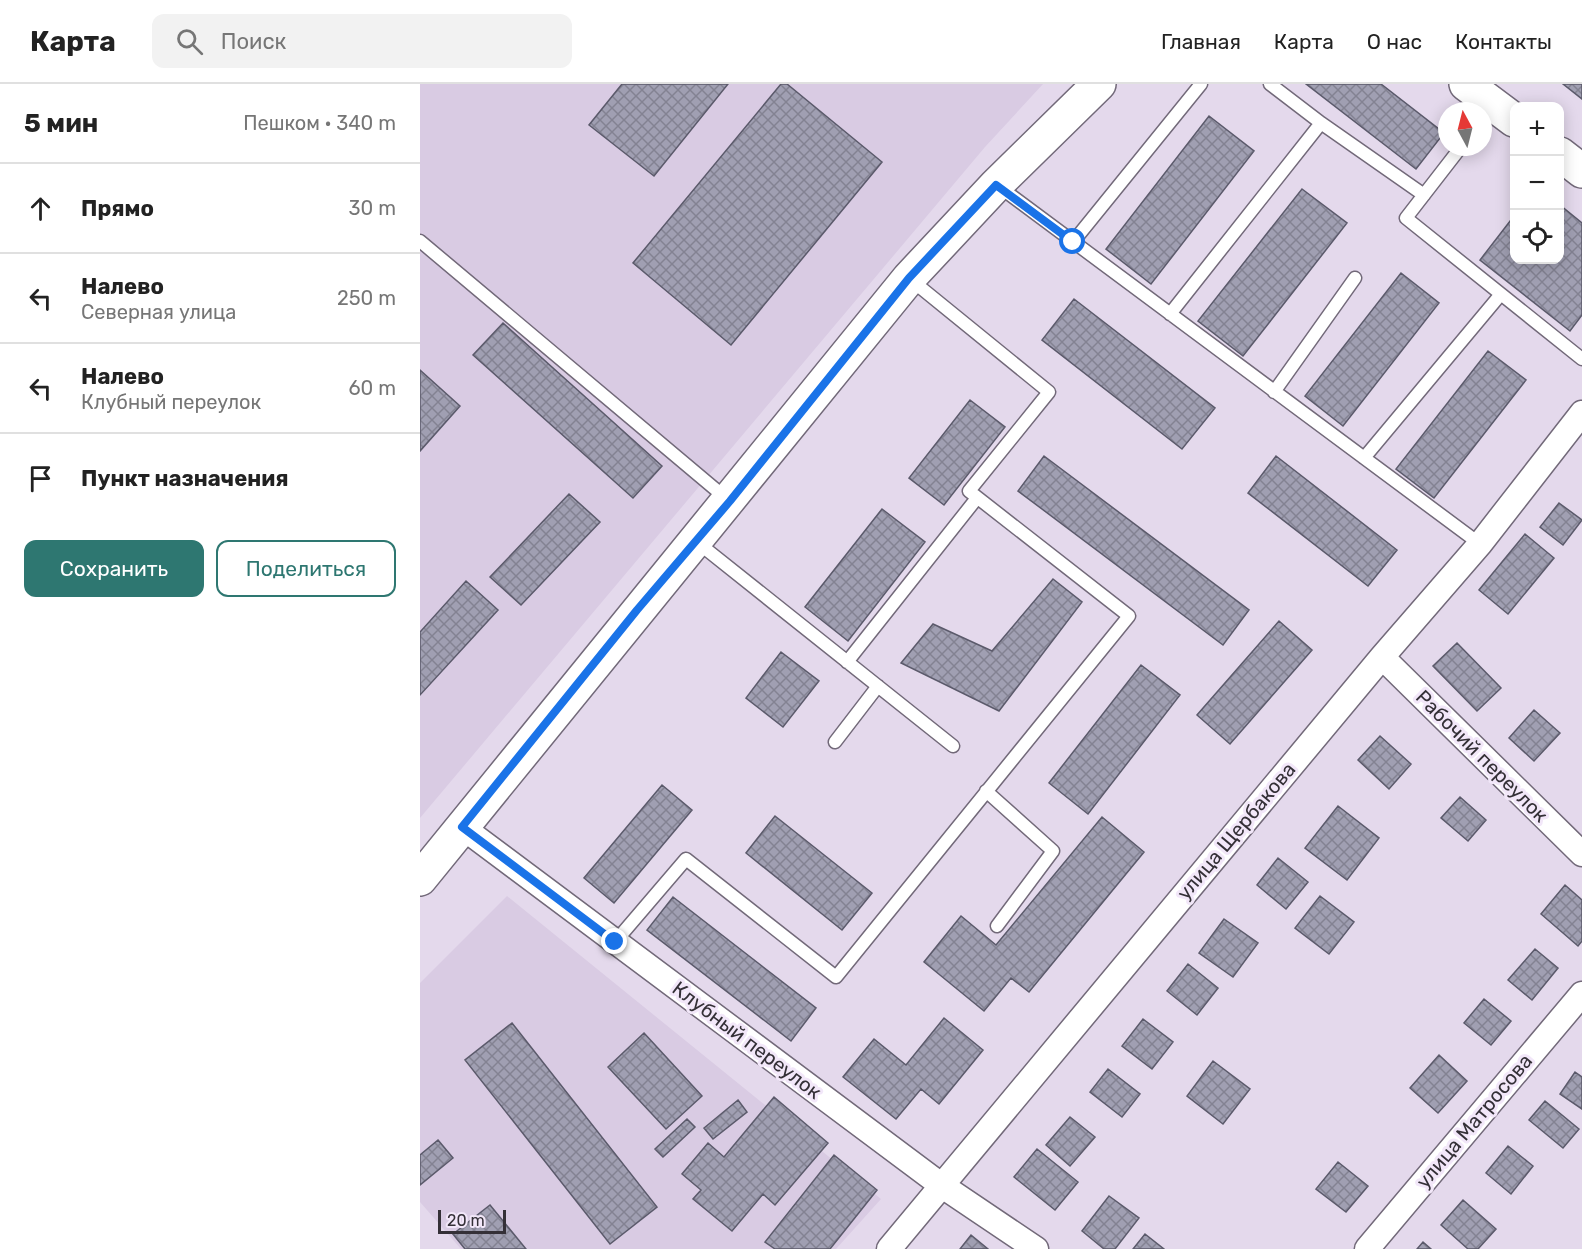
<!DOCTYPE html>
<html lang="ru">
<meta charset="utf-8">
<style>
:root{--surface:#fff;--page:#f2f2f2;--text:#222;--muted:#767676;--line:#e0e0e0;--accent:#2e7771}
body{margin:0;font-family:Rubik,sans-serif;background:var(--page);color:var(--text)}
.controls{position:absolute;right:18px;top:18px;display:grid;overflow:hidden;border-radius:12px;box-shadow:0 3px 15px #0003}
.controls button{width:54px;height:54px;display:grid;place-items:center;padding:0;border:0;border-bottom:2px solid var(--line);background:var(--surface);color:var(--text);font:30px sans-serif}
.compass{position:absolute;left:1018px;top:18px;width:54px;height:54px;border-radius:50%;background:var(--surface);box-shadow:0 3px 15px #0003;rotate:353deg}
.scale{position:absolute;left:18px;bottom:15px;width:68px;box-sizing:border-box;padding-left:6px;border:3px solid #343037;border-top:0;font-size:16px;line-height:21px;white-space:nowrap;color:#343037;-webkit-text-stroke:4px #f2e7f9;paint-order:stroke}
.stop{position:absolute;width:18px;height:18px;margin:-14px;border:4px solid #1a73e8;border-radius:50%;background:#fff}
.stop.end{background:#1a73e8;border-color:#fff;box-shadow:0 2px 6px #0008}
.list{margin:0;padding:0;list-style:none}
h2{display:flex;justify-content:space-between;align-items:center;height:78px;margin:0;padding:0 24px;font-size:26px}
h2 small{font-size:20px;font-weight:400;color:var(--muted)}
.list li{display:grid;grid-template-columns:39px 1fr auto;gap:18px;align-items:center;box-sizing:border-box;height:90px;padding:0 24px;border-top:2px solid var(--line)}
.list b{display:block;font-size:22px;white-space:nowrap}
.list p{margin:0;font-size:20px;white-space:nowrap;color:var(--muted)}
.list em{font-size:20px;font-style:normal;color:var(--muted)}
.actions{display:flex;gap:12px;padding:18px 24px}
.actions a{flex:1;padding:14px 0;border:2px solid var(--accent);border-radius:12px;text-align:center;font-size:21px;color:var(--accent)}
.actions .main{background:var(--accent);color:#fff}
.icon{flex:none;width:33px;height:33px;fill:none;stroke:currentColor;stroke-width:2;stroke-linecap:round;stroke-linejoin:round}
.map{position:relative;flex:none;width:1162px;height:1165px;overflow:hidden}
header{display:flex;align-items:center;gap:36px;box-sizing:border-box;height:84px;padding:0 30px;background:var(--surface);border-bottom:2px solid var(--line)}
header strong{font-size:28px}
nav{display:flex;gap:33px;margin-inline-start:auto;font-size:21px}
.search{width:420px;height:54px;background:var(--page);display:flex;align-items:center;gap:15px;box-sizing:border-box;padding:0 21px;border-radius:12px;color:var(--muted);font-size:22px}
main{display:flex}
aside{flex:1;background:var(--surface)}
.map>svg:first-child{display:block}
.built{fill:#d9cbe3}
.building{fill:url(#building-cross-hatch);stroke:#5b5a6b;stroke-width:1.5}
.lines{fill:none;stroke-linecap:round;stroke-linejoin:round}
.lane-casing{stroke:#726979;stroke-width:15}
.street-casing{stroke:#726979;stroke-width:27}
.secondary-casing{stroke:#726979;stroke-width:36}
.lane{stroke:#fff;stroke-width:12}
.street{stroke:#fff;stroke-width:24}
.secondary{stroke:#fff;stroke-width:33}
.route{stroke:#1a73e8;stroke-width:8}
.labels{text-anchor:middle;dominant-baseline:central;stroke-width:6;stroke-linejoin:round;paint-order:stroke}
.street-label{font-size:20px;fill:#343037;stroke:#f2e7f9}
</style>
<header>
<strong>Карта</strong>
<div class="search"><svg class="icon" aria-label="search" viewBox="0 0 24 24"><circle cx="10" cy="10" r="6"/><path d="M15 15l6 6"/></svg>Поиск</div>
<nav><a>Главная</a><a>Карта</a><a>О нас</a><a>Контакты</a></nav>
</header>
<main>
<aside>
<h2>5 мин<small>Пешком · 340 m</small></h2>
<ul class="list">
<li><svg class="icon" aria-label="ahead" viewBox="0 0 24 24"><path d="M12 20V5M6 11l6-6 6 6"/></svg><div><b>Прямо</b></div><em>30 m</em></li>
<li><svg class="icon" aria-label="left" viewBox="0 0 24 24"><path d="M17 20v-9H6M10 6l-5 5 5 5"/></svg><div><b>Налево</b><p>Северная улица</p></div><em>250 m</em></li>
<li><svg class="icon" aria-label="left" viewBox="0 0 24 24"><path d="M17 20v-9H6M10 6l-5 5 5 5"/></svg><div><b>Налево</b><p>Клубный переулок</p></div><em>60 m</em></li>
<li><svg class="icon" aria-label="arrive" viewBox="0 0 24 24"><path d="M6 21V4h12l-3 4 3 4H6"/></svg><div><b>Пункт назначения</b></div></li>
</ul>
<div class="actions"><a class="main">Сохранить</a><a>Поделиться</a></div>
</aside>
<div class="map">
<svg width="1162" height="1165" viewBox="0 0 1162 1165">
<defs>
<pattern id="building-cross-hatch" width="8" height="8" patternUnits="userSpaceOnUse" patternTransform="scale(1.5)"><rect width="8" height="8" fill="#a09fb2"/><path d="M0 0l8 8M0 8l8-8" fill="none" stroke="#838292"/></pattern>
</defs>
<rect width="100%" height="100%" fill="#e4d9ec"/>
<path class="built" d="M 0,0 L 623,0 L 565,63 L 0,734 Z
M 87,812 L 461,1115 L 416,1165 L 41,1165 L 0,1118 L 0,899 Z"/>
<path class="building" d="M 202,0 L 308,0 L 234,92 L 169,41 Z
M 361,0 L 367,0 L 462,78 L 311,261 L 213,179 Z
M 886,0 L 961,0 L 1024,49 L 996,85 Z
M 1143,0 L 1162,0 L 1162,15 Z
M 789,32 L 834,67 L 731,200 L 686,165 Z
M 882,105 L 927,139 L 823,272 L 778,237 Z
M 1140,121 L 1162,139 L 1162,231 L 1150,247 L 1060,176 L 1094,132 L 1094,176 L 1140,176 Z
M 981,189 L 1019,219 L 923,342 L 885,312 Z
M 654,215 L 795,324 L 762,365 L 622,256 Z
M 83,239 L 242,382 L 213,414 L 53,271 Z
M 1068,267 L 1106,296 L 1014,414 L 976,385 Z
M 0,286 L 40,322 L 0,367 Z
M 550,316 L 585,343 L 524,421 L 489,394 Z
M 624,372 L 829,526 L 803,561 L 598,407 Z
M 856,372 L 977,466 L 948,502 L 828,409 Z
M 149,410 L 180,438 L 101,521 L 70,493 Z
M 1139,419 L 1162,436 L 1143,461 L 1120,443 Z
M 462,425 L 505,458 L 428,557 L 385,523 Z
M 1105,450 L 1134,474 L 1088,530 L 1059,506 Z
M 633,495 L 662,518 L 579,627 L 481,579 L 513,540 L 572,567 Z
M 46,497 L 78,526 L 0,611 L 0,548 Z
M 859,537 L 892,566 L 810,660 L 777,631 Z
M 1037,559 L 1081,604 L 1057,627 L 1013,582 Z
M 361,568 L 399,597 L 363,643 L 326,614 Z
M 721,581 L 760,611 L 668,730 L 629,699 Z
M 1114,626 L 1140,649 L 1114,677 L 1089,654 Z
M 960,652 L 991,680 L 969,705 L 938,676 Z
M 242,701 L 272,726 L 194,819 L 164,794 Z
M 1040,713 L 1066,736 L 1048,757 L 1021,734 Z
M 918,722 L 959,754 L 927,796 L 885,764 Z
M 355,732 L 452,809 L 422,846 L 326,769 Z
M 682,733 L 724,768 L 609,908 L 591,894 L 564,927 L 504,878 L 541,832 L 576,861 Z
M 858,774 L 888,798 L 866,825 L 837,801 Z
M 1145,801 L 1162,816 L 1162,857 L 1158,862 L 1121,830 Z
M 900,812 L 934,838 L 909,870 L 875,844 Z
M 253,813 L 396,924 L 371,957 L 227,846 Z
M 804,835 L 838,859 L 813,893 L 779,869 Z
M 1115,865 L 1138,884 L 1112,916 L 1088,896 Z
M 768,880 L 798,904 L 777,931 L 747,907 Z
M 1064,915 L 1091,937 L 1071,961 L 1044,939 Z
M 524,934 L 563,966 L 519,1020 L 501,1005 L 476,1035 L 423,993 L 454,955 L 486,981 Z
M 723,935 L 753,958 L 732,985 L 702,962 Z
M 92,939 L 237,1123 L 190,1160 L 45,976 Z
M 224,949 L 282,1012 L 246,1045 L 188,983 Z
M 1019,971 L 1047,997 L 1018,1029 L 990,1004 Z
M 793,977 L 830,1005 L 803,1040 L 767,1012 Z
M 688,985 L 720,1010 L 702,1033 L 670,1008 Z
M 1155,988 L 1162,993 L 1162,1025 L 1140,1010 Z
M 354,1013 L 408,1059 L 355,1121 L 343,1110 L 312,1147 L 273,1115 L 281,1106 L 262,1090 L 288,1059 L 304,1073 Z
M 318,1016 L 327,1028 L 293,1055 L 284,1044 Z
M 1125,1017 L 1159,1045 L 1143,1064 L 1109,1036 Z
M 650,1033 L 675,1053 L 650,1082 L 626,1061 Z
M 267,1035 L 275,1043 L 243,1073 L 235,1065 Z
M 18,1056 L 33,1074 L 0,1101 L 0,1071 Z
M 1088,1062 L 1113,1082 L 1091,1110 L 1066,1089 Z
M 617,1065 L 658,1098 L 635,1126 L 594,1093 Z
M 414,1071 L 457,1106 L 410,1165 L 355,1165 L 345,1158 Z
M 918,1078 L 948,1102 L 926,1128 L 896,1105 Z
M 689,1112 L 719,1134 L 695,1165 L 684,1165 L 662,1147 Z
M 1043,1116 L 1076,1145 L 1058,1165 L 1048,1165 L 1021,1141 Z
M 70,1121 L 106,1165 L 45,1165 L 33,1150 Z
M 725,1150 L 744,1165 L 713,1165 Z
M 551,1151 L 568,1165 L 540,1165 Z
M 1003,1158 L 1011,1165 L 997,1165 Z"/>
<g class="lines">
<g class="lane-casing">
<path id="lane" d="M 901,39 L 1004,111
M 1041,63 L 986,134 L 1162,275
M 577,101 L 1060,460
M 0,157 L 307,415
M 653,158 L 781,0
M 750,230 L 901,39 L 850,0
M 854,308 L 935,194
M 944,374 L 1081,210
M 277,458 L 533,662
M 427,578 L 557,414
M 415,658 L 458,602
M 566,707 L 633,767 L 577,842
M 195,858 L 266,775 L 416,893 L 709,532 L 549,407 L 629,308 L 490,195"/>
</g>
<g class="street-casing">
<path id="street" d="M 962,573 L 1162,770
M 42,743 L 521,1101 L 616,1165
M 469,1165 L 962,573 L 1060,460 L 1162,329
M 947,1165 L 1162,910"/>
</g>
<g class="secondary-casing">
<path id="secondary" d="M 1046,0 L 1094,36
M 1140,70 L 1162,87
M 0,795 L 489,194 L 576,101 L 679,0"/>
</g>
<use href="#lane" class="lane"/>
<use href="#street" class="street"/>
<use href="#secondary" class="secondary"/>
</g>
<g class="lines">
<path class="route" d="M 195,858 L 42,743 L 217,526 L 310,417 L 489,194 L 576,101 L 653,158"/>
</g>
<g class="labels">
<g class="street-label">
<text transform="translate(1062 672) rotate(45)">Рабочий переулок</text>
<text transform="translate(816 747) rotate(-50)">улица Щербакова</text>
<text transform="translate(327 956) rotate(37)">Клубный переулок</text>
<text transform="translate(1054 1037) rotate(-50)">улица Матросова</text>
</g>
</g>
</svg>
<div class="controls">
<button>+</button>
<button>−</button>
<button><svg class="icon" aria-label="locate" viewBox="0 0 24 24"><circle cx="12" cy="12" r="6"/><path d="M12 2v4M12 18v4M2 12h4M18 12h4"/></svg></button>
</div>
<svg class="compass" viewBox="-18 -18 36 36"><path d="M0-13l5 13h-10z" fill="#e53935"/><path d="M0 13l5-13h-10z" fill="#767676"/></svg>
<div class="scale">20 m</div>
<div class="stop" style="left:653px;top:158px"></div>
<div class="stop end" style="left:195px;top:858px"></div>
</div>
</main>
